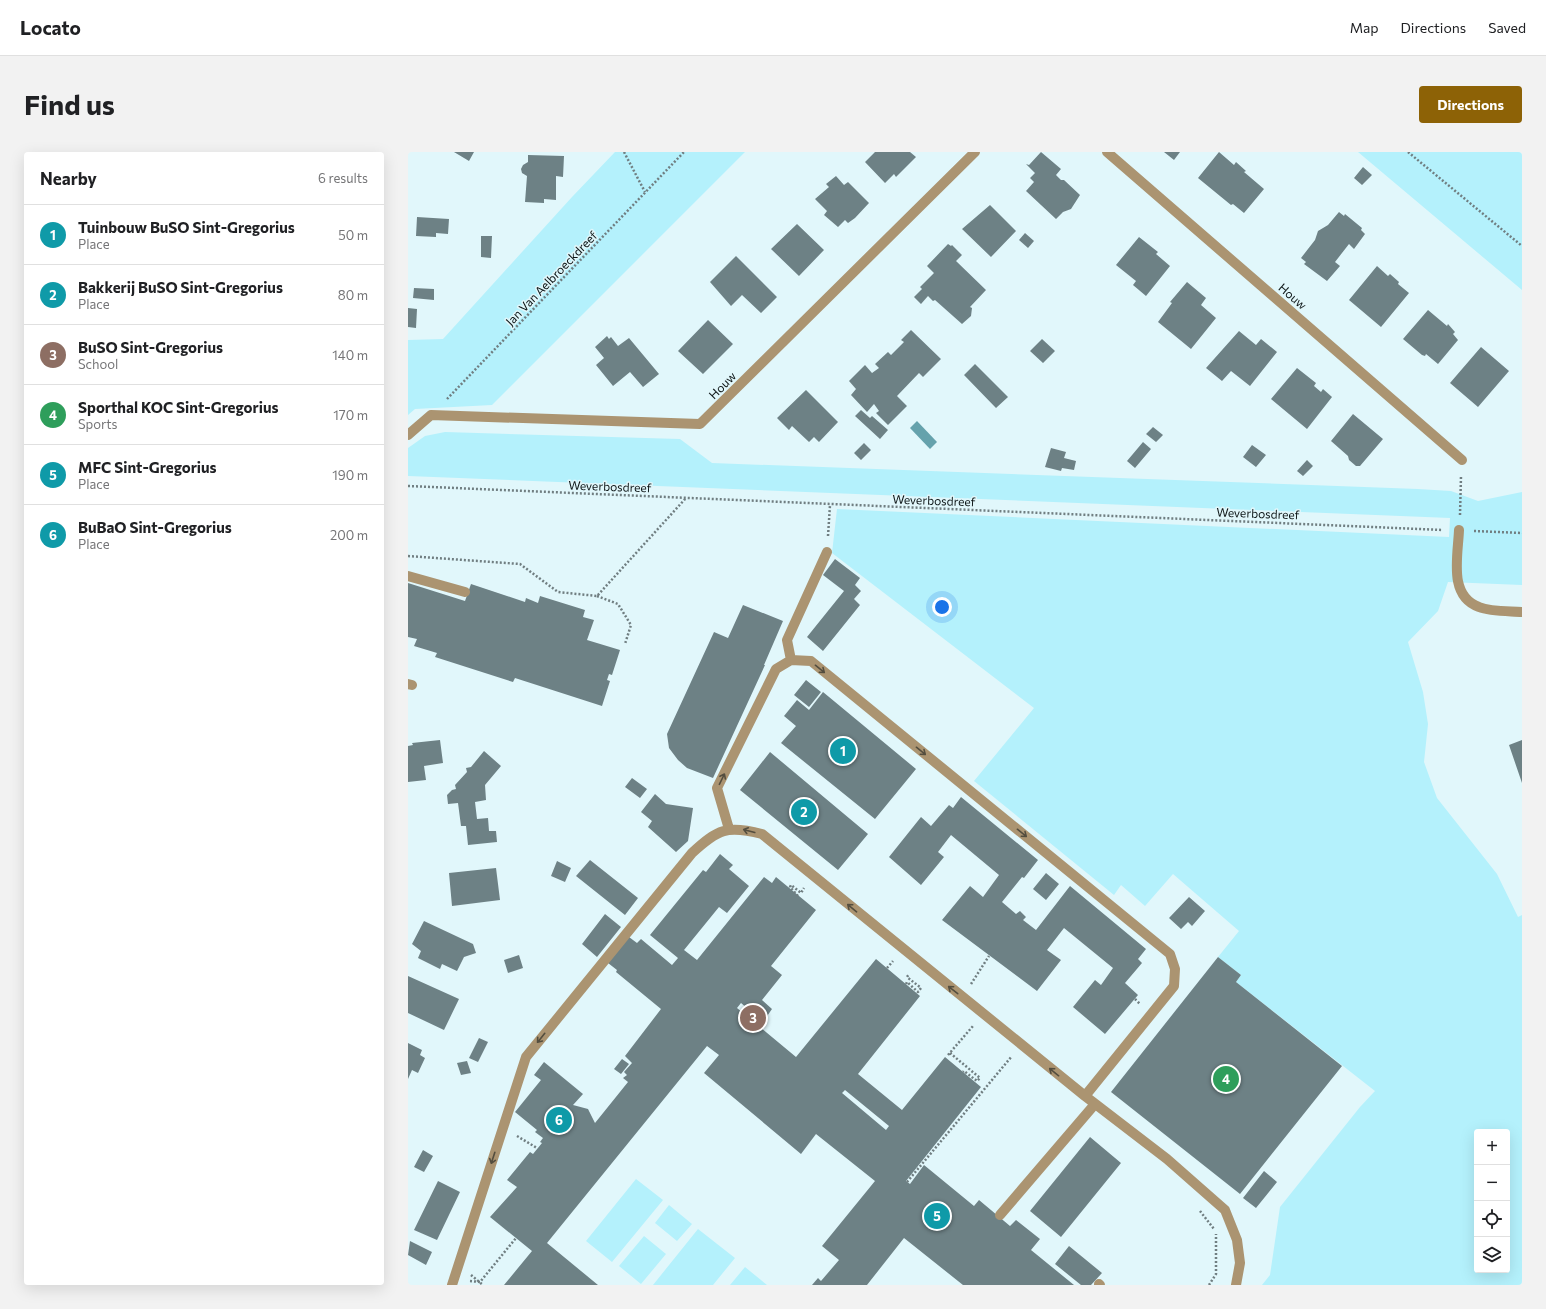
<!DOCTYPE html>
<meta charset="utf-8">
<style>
:root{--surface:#fff;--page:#f2f2f2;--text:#202124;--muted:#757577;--line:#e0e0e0;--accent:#8d6206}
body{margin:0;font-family:Commissioner,sans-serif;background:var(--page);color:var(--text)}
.controls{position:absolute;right:12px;bottom:12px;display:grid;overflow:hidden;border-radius:4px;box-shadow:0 4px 16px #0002}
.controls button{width:36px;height:36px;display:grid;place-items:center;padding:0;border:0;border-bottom:1px solid var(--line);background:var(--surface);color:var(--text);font:20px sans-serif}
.you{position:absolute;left:534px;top:455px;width:14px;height:14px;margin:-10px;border:3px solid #fff;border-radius:50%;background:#1a73e8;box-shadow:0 0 0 6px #1a73e833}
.badge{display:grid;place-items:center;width:26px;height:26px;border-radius:50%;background:var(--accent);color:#fff;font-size:13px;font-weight:700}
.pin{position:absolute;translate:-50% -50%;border:2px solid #fff;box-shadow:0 1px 4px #0006}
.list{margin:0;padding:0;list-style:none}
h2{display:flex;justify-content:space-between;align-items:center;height:52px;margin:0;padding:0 16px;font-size:17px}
h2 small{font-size:13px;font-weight:400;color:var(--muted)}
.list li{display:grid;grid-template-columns:26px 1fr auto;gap:12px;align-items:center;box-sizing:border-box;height:60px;padding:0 16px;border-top:1px solid var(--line)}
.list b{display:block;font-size:15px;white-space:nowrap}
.list p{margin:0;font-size:13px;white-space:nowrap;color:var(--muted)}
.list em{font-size:13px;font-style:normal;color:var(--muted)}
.icon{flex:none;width:22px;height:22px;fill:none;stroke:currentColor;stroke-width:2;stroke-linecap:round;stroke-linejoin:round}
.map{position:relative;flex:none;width:1114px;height:1133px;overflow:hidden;border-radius:4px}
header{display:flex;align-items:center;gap:24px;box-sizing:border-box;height:56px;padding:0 20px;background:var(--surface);border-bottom:1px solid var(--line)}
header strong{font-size:19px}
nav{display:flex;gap:22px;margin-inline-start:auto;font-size:14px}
.intro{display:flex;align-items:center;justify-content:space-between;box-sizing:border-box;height:96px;padding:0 24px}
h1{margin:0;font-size:28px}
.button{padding:10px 18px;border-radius:4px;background:var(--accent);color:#fff;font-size:14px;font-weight:700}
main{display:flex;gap:24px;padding:0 24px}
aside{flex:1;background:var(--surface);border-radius:4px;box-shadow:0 4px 16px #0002}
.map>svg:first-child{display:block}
.green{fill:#b4f1fc;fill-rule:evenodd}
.water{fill:#65a2ac}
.building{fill:#6d8185;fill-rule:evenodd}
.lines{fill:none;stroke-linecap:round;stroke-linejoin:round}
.path{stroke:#707e81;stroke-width:2.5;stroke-dasharray:2 2;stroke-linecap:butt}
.minor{stroke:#ab9471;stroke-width:10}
.oneway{stroke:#544e3f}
.labels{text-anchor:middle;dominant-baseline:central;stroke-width:3;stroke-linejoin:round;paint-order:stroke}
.street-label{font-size:12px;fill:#0d1516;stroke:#e1f7fb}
</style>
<header>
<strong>Locato</strong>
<nav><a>Map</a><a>Directions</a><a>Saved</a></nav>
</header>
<div class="intro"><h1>Find us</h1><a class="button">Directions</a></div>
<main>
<aside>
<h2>Nearby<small>6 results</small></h2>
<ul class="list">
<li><span class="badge" style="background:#0f9aa8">1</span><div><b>Tuinbouw BuSO Sint-Gregorius</b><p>Place</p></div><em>50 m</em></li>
<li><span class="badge" style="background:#0f9aa8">2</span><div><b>Bakkerij BuSO Sint-Gregorius</b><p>Place</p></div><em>80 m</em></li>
<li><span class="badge" style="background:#8d6e63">3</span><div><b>BuSO Sint-Gregorius</b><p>School</p></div><em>140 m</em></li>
<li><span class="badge" style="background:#2e9e5b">4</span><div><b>Sporthal KOC Sint-Gregorius</b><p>Sports</p></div><em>170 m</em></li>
<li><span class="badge" style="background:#0f9aa8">5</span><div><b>MFC Sint-Gregorius</b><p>Place</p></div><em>190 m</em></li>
<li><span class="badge" style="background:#0f9aa8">6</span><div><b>BuBaO Sint-Gregorius</b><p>Place</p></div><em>200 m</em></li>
</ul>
</aside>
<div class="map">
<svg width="1114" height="1133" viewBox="0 0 1114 1133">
<rect width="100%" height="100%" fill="#e1f7fb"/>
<path class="green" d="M 207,0 L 337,0 L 84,253 L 7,257 L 0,263 L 0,188 L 35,187 L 164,45 Z
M 950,0 L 1114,0 L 1114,138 Z
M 37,280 L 272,287 L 304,311 L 1010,337 L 1043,339 L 1070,349 L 1114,340 L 1114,433 L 1040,430 L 1030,459 L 1000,490 L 1015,540 L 1020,572 L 1016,610 L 1029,646 L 1089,722 L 1110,765 L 1114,763 L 1114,1133 L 854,1133 L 862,1123 L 872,1055 L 952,955 L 967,939 L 828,830 L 833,823 L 810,805 L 831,779 L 765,722 L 737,754 L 713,733 L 706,743 L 566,629 L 626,556 L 424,401 L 429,357 L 1041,385 L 1042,366 L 0,324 L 0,296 L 17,284 ZM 1069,980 L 1099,980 L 1099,1118 L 1069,1118 Z
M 228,1027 L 255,1048 L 204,1110 L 178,1089 Z
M 261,1053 L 284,1072 L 269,1089 L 247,1071 Z
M 290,1077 L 327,1106 L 305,1133 L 245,1133 Z
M 236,1084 L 258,1102 L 233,1132 L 211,1114 Z
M 337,1115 L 359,1133 L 322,1133 Z"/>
<path class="water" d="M 509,269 L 529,290 L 522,297 L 502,276 Z"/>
<path class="building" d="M 46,0 L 66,0 L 61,9 Z
M 467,0 L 502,0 L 508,5 L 488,25 L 486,22 L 477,31 L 457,10 Z
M 633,0 L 653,17 L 648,23 L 653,28 L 656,28 L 672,43 L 663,57 L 655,60 L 648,67 L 618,39 L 626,30 L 622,26 L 627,21 L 618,12 L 621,13 Z
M 756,0 L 772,0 L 766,8 Z
M 811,0 L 826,13 L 828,10 L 838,19 L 836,20 L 856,37 L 836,61 L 825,52 L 823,53 L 790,26 Z
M 120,3 L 156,4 L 155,25 L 148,24 L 148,48 L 136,47 L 136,51 L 117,50 L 119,24 L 114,21 L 113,17 L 115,13 L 120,10 Z
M 955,15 L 964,23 L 954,33 L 946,26 Z
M 428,24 L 436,33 L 440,30 L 461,51 L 447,66 L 440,71 L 437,68 L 430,75 L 416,63 L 419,59 L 407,47 L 421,35 L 418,32 Z
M 582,53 L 608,79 L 583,105 L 554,77 Z
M 931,60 L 936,64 L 937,62 L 954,76 L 953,78 L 957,82 L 946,97 L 941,92 L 927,110 L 932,114 L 919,129 L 896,112 L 898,110 L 893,106 L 907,88 L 910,79 L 920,73 Z
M 9,65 L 41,67 L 40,82 L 28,81 L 28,85 L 8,84 Z
M 389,72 L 416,98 L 391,124 L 363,97 Z
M 617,81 L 626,89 L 620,96 L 611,88 Z
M 73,84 L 84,84 L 83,106 L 73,105 Z
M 731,85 L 750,100 L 748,102 L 762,114 L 738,144 L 725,133 L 728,129 L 708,113 Z
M 540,92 L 543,94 L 544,93 L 554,103 L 548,109 L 578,138 L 562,155 L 564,156 L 563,164 L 554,172 L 527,148 L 525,149 L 520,144 L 513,152 L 506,145 L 514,137 L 512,135 L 526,121 L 519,114 Z
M 328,104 L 369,145 L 353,161 L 334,143 L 323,154 L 302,130 Z
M 969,114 L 980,124 L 982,122 L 991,130 L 990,132 L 1001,141 L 973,175 L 941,148 Z
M 779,130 L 798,146 L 793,153 L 808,166 L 783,197 L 750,170 L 764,151 L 762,150 Z
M 6,136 L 26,137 L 26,148 L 5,146 Z
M 0,156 L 9,157 L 8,176 L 0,175 Z
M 1020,158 L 1039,174 L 1040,172 L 1047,180 L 1045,182 L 1050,188 L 1030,212 L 1018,202 L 1017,204 L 1014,203 L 995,187 Z
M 300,168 L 325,192 L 295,222 L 270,199 Z
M 503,178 L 533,207 L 515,225 L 511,221 L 489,244 L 499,254 L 480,273 L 468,261 L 471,259 L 466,252 L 459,260 L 443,243 L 448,237 L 441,229 L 457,213 L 464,221 L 471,216 L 467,212 L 480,200 L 483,203 L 496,190 L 493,188 Z
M 831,179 L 848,193 L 853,187 L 869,200 L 842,234 L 823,219 L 814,229 L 798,216 Z
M 199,184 L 201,187 L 203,185 L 210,194 L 221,186 L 251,222 L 235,235 L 222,220 L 205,234 L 188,213 L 196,206 L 187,195 Z
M 634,187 L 647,199 L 635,211 L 622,199 Z
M 1073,195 L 1101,219 L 1070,255 L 1042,231 Z
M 567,212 L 600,245 L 588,256 L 556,223 Z
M 889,216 L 908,231 L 906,234 L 913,240 L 915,237 L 924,245 L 899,277 L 863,247 Z
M 398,238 L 430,270 L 411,290 L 406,285 L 401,290 L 384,274 L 381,278 L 369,266 Z
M 453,258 L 462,266 L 464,264 L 480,278 L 472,287 L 447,264 Z
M 945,262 L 975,287 L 952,314 L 948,314 L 941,308 L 940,304 L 923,289 Z
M 745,275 L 755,283 L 748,290 L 738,282 Z
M 735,290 L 743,297 L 727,316 L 719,309 Z
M 456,291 L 463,298 L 453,308 L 446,301 Z
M 844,293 L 858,303 L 848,315 L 835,305 Z
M 643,296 L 658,300 L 656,306 L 668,309 L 666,318 L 654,316 L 653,319 L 637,315 Z
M 899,308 L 905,314 L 895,324 L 889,319 Z
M 427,407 L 452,426 L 447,433 L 453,439 L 446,447 L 452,453 L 415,499 L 399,485 L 436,439 L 415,423 Z
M 0,431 L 57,449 L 63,432 L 117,450 L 118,446 L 130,451 L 132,444 L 177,458 L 175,465 L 186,468 L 179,488 L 212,498 L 204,523 L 201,522 L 199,528 L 202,529 L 194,554 L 107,526 L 105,530 L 27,505 L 29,501 L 6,494 L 9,487 L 0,485 Z
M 335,453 L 375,469 L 356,513 L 357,513 L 305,626 L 279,616 L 270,608 L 261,596 L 259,582 L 306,480 L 320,486 Z
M 398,528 L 413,540 L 401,555 L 386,543 Z
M 415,540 L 508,617 L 467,667 L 373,591 L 388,574 L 376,564 L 389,548 L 401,558 Z
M 32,588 L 35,611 L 16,614 L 18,628 L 0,630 L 0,594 L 5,593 L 4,591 Z
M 1114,588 L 1114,631 L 1101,593 Z
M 76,599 L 93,614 L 77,633 L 78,648 L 67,650 L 69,667 L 80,666 L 81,679 L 88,679 L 89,690 L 60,693 L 58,674 L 53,674 L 50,651 L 40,652 L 39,643 L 44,638 L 48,637 L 47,633 L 59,620 L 58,616 L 63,615 Z
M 362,600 L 460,682 L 430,718 L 332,638 Z
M 224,626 L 239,637 L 232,646 L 217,635 Z
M 247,642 L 258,652 L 285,656 L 280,689 L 268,700 L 240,675 L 244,669 L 233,660 Z
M 553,645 L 630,708 L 616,726 L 614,725 L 594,750 L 608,762 L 612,759 L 618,765 L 615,768 L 628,778 L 662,734 L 738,797 L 730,807 L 734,811 L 717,831 L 730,843 L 697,882 L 665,855 L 687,828 L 693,833 L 705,816 L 656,776 L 639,798 L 653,808 L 629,839 L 534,768 L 562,734 L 575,745 L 591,723 L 543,683 L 530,700 L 536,705 L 513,733 L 481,705 L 513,665 L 523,674 L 541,653 L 545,656 Z
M 312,702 L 325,713 L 321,717 L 341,734 L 319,761 L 311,755 L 276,798 L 289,808 L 356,725 L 364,731 L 368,725 L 408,758 L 363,814 L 374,823 L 354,848 L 364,857 L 355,870 L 333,851 L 329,856 L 388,905 L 468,807 L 512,844 L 450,922 L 494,958 L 537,905 L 573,935 L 498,1029 L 502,1032 L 516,1013 L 566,1054 L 571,1048 L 602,1074 L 608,1068 L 632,1087 L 623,1098 L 666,1133 L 555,1133 L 496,1086 L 459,1133 L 404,1133 L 410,1126 L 413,1129 L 431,1108 L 414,1094 L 467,1029 L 408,982 L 393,1002 L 296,921 L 311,903 L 299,894 L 139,1091 L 190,1133 L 96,1133 L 124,1099 L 82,1065 L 109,1035 L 99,1028 L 122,1000 L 125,1002 L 134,991 L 132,990 L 135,986 L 127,980 L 129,978 L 107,960 L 133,928 L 126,923 L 136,910 L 175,942 L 165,953 L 180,957 L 187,971 L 220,930 L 215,926 L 219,923 L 216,920 L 224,911 L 217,904 L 253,857 L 208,820 L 209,818 L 200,811 L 221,785 L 229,791 L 233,787 L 264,813 L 270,806 L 242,783 L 295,718 L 298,720 ZM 437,938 L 481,974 L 478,978 L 434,941 Z
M 182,708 L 230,746 L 217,763 L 168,724 Z
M 149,709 L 163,716 L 157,730 L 143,724 Z
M 88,716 L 92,748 L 44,754 L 41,721 Z
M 638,721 L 651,732 L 638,748 L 625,737 Z
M 781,745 L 797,759 L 784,774 L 780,770 L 773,777 L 761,766 Z
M 197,762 L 213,775 L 189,805 L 174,792 Z
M 16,769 L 65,792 L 68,801 L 56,805 L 49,819 L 34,812 L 32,817 L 10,806 L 13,799 L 4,792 Z
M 111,803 L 115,816 L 100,821 L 96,808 Z
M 810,805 L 833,823 L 828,830 L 934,914 L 832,1042 L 703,940 Z
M 0,824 L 51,847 L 36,878 L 0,861 Z
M 71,886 L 80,890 L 70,910 L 61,906 Z
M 0,891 L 14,898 L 12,903 L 17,906 L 10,921 L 4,918 L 0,927 Z
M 214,907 L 221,912 L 213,922 L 206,917 Z
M 59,909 L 63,921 L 53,923 L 49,911 Z
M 682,985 L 713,1011 L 653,1085 L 622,1059 Z
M 15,998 L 25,1004 L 16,1020 L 6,1015 Z
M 856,1019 L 869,1030 L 848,1056 L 835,1046 Z
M 30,1029 L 52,1040 L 29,1088 L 6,1078 Z
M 2,1089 L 24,1100 L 18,1113 L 0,1103 Z
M 661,1094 L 694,1121 L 683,1133 L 673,1133 L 647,1112 Z"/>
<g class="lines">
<path class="path" d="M 216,0 L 237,40
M 1000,0 L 1114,94
M 39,247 L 276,0
M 0,334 L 1035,378
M 1052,363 L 1053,324
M 1066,379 L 1114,381
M 420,384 L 422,353
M 0,404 L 112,412 L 150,440 L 189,444 L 278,346
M 189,444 L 210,452 L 223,473 L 217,492
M 390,744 L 382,735 L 383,733 L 393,741 L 396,736
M 479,816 L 485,809
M 498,832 L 499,830 L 510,840 L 513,836 L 499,825 L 501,822
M 563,832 L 581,804
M 727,847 L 732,852
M 345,870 L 349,865
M 542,901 L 572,926 L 569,929 L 556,919 L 555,920
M 540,903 L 565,874
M 109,984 L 129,996
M 499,1030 L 604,904
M 792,1059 L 806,1077
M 63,1123 L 75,1133
M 62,1129 L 72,1130 L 108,1086
M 801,1133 L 808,1122 L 808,1082"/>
<path class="minor" d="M 699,0 L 1054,308
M 0,283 L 23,263 L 292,272 L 567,0
M 1051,378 C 1050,404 1040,444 1071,455 C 1083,460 1101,459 1114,460
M 0,424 L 57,440
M 383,508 L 379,488 L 419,400
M 0,532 L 4,533
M 321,677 L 309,636 L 368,517 L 383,508 L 403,509 L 762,802 L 767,817 L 766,834 L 677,944
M 592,1063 L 687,952
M 691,1132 L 692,1133
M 44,1133 L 118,905 L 284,701 C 310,677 319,673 354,682 L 677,944 L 759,1007 L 817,1058 L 829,1088 L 832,1111 L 828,1133"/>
</g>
<defs><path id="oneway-shaft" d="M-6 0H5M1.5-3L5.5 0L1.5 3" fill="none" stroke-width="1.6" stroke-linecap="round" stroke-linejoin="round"/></defs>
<g class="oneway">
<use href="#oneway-shaft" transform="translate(412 517) rotate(39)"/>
<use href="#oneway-shaft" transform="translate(513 599) rotate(39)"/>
<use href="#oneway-shaft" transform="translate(314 627) rotate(-64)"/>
<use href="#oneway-shaft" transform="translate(341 679) rotate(-165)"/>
<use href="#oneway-shaft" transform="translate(614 681) rotate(39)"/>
<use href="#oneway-shaft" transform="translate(444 756) rotate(-140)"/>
<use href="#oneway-shaft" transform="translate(545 838) rotate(-142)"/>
<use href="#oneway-shaft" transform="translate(133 886) rotate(129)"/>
<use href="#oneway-shaft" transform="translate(646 920) rotate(-141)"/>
<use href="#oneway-shaft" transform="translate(85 1006) rotate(108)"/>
</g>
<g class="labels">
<g class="street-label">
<text transform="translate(143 126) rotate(-46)">Jan Van Aelbroeckdreef</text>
<text transform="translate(885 144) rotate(41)">Houw</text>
<text transform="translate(314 233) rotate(-45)">Houw</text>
<text transform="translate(202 334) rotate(2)">Weverbosdreef</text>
<text transform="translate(526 348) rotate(2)">Weverbosdreef</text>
<text transform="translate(850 361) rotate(2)">Weverbosdreef</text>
</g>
</g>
</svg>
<div class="controls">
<button>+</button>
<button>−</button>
<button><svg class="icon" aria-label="locate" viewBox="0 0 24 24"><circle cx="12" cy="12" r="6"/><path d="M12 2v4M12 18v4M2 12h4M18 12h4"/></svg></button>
<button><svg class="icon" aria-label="layers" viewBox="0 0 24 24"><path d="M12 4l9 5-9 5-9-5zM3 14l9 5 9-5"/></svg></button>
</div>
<div class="you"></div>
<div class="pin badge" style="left:435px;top:599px;background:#0f9aa8">1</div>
<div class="pin badge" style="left:396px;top:660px;background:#0f9aa8">2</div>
<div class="pin badge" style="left:345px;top:866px;background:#8d6e63">3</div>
<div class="pin badge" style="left:818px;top:927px;background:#2e9e5b">4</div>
<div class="pin badge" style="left:529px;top:1064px;background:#0f9aa8">5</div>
<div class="pin badge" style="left:151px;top:968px;background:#0f9aa8">6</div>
</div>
</main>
